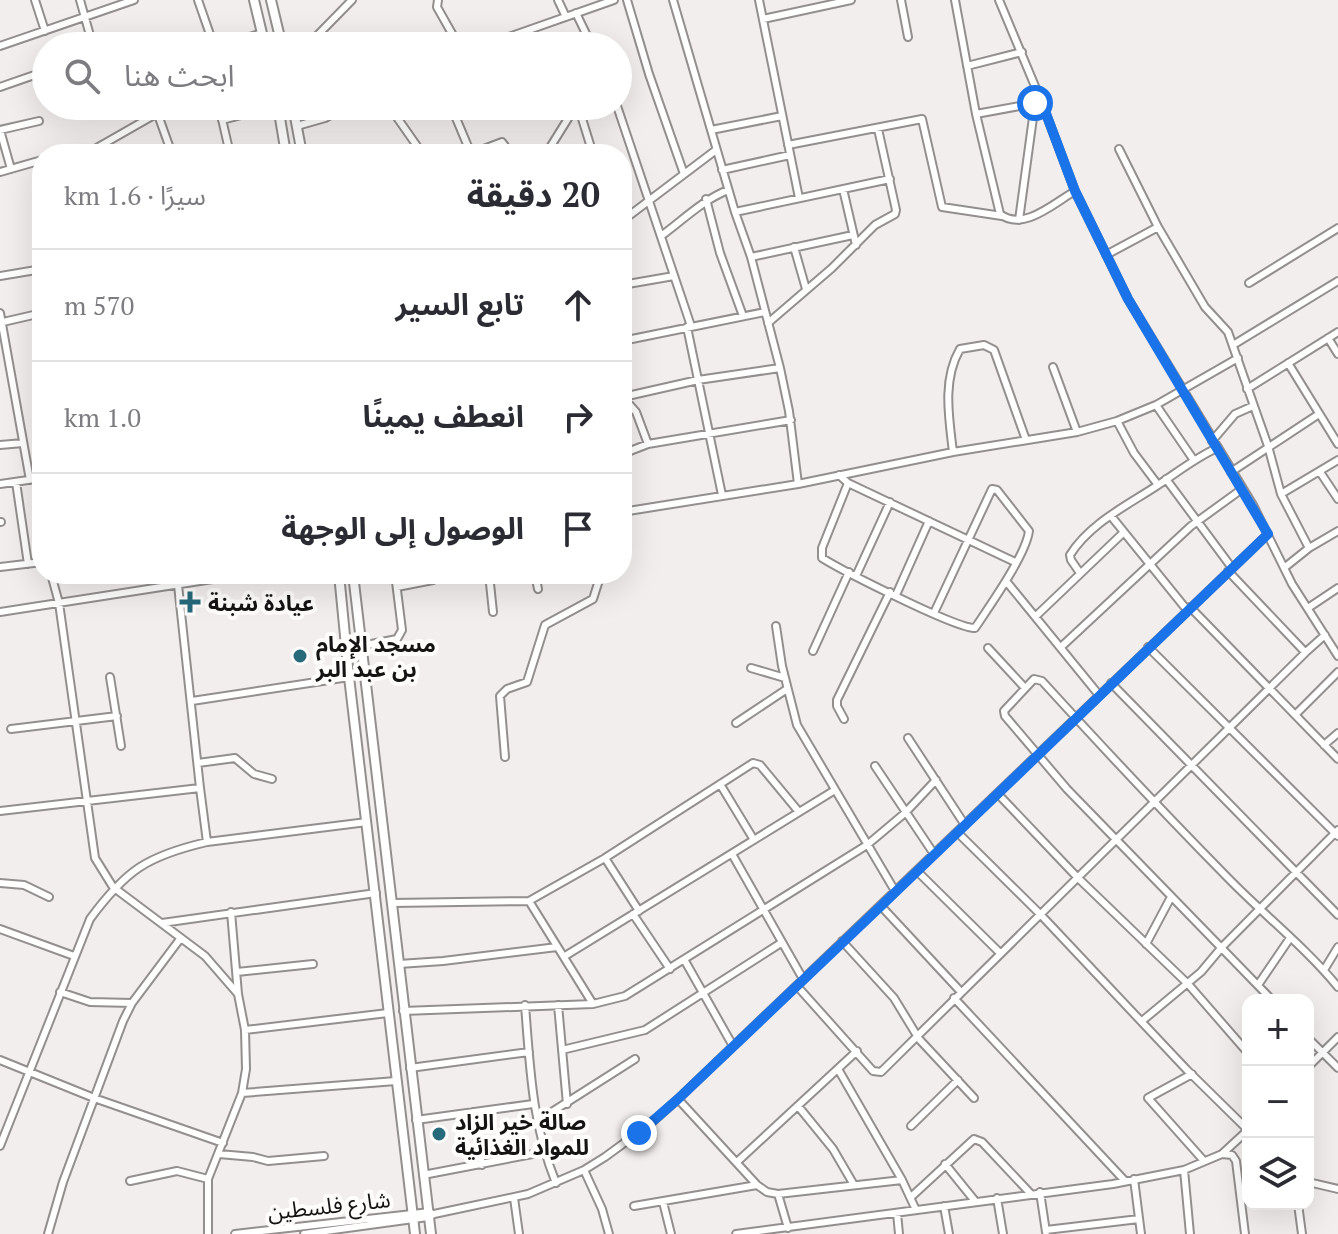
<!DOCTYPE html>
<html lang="ar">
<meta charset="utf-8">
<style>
:root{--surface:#fff;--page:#f2f2f3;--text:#2b2b33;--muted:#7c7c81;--line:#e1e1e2}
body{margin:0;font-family:"PT Serif","Noto Sans Arabic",serif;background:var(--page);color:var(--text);direction:rtl}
.controls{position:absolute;right:24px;bottom:24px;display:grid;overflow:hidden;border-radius:16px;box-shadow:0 8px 32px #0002}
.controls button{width:72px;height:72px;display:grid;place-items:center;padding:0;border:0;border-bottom:2px solid var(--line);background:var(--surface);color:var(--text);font:40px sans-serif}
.stop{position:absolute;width:24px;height:24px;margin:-18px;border:6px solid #1a73e8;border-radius:50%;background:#fff}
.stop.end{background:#1a73e8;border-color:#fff;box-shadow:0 2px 8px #0008}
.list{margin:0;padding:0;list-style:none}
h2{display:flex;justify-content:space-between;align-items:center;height:104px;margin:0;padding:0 32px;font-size:34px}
h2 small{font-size:26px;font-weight:400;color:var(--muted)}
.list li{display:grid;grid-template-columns:52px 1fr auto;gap:24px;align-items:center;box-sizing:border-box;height:112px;padding:0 32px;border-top:2px solid var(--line)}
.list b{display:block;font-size:30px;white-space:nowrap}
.list em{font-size:26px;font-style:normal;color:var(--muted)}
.icon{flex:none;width:44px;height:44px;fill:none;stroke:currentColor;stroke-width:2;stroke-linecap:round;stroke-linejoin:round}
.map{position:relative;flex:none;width:1338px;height:1234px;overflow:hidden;direction:ltr}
.search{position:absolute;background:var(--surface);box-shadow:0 8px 32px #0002;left:32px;top:32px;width:600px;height:88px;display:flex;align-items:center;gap:20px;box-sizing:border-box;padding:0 28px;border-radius:44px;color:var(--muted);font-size:30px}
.panel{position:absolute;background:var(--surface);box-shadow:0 8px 32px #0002;left:32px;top:144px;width:600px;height:440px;border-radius:32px;direction:rtl}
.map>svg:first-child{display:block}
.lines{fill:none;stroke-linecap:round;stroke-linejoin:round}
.minor-casing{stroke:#948f8f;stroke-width:10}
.major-casing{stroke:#948f8f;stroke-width:12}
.minor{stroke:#fff;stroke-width:6}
.major{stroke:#fff;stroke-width:8}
.route{stroke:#1a73e8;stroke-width:10}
.poi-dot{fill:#266a7b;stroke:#fffcfc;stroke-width:3}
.labels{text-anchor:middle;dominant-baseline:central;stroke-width:8;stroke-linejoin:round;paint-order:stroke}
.poi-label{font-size:22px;font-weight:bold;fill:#151313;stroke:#fffcfc;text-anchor:start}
.street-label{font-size:22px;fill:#151313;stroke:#fffcfc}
</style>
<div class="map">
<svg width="1338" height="1234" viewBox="0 0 1338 1234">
<rect width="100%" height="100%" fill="#f3eeee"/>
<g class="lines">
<g class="minor-casing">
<path id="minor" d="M 35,0 L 45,31
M 80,0 L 93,46
M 198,0 L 214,46
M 438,0 L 437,7 L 459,46
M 558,0 L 566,17
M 627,0 L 649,74 L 684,174
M 673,0 L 735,212 L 751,257 L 780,368 L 789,411 L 798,484
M 759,0 L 799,198
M 901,0 L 908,37
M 955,0 L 976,114 L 1000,214 C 1023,232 1054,203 1075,191
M 999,0 L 1042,103 L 1075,191 L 1128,299 L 1253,505 L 1292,584 L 1338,656
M 576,13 L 592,46
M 763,19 L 851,0
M 0,46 L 134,0
M 128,46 L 142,46
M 221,46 L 262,33
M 307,46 L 352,0
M 483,46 L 614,0
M 967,66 L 1022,52
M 0,87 L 46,71
M 219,106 L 230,154
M 389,106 L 417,146
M 451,106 L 469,149 L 481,150 L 502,142 L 511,154
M 617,106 L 691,326
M 579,109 L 593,154
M 157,112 L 172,154
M 976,114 L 1036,103
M 222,120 L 276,106
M 297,126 L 325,118 L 347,106
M 711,130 L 782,116
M 788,145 L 922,119 L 942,207 L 1002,216
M 1119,149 L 1158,227 L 1205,307 L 1228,332 L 1268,446 L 1281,494 L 1309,548
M 86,154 L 170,106
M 546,154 L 569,117 L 583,106
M 11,169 L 0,130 L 39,121
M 722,170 L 790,155
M 0,172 L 42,160
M 843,189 L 856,245
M 706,199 L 720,253 L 743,316
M 735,212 L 890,179
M 1019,220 L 1035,103
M 622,221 L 716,150
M 661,236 C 684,219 703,200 728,190
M 794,247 L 806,289
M 1106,255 L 1158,227
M 751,257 L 853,235
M 0,276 L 42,269
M 1249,283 L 1338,228
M 622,285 L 674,276
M 0,313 L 30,480
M 3,322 L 42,313
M 768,323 L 832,268 L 875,225 L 895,214 L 896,210 L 878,129
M 687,327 L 722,495
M 1328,338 L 1338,354
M 622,341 L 765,312
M 1233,345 L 1338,281
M 1288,363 L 1338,444
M 1053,367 L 1077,432
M 1247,389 L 1338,332
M 622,396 L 636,412 L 648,444
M 623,397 L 698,380 L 780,368
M 1156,405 L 1193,459
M 1117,421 L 1134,453 L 1158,485
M 1212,441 L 1235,414 L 1253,406
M 0,445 L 23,443
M 953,452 C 949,418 942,380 960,349 L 984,345 L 994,350 L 1026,440
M 622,459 L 630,451 L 648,444 L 791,420
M 1231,472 L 1319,414
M 1320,472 L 1338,499
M 839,475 L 848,483 L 1015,562
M 1166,479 L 1232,568
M 16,482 L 28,564
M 848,483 L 822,548 L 822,558 C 843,571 957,629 975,628 C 989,607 1026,555 1029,531 L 997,490 L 992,489 L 934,613
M 0,484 L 42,478
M 1281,494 L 1338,460
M 622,512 L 798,484 L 953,452 L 1077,432 L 1117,421 L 1156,405 L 1238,358
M 1111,516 L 1187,610
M 0,522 L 1,522
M 0,567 L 42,562
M 1284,568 L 1309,548 L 1338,531
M 1228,571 L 1304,651 L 1307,651 L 1325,635
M 1080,573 L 1071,560 L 1070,555 C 1090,523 1128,505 1158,485 C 1178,472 1195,458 1217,448
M 51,574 L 59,603 L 95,858 L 113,887 L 205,956 L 238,994 L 245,1030 L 246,1069 L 242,1093 L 208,1179 L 208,1234
M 489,574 L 493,612
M 535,574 L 538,589
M 856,576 L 890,502
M 1006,581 L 1099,695
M 397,587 L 433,580 L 440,574
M 896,595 L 929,521
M 1190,607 L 1338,759
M 1308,608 L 1338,588
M 0,612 L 245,574
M 1036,616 L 1124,532
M 776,626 L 782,666 L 797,725 L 895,891
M 361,646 L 397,639 L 402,630 L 395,574
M 1061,647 L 1191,526 L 1242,489
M 1148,647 L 1338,836
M 988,648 L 1025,688
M 813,651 L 849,572
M 751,668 L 785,678
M 110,677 L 121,746
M 1111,683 L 1338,915
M 192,701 L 349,677
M 1295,715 L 1338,672
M 844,719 L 837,706 L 837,700 L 890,592
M 736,723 L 787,689
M 11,729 L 117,716
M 908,738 L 965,825
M 1324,745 L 1338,733
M 505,757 L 500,696 L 507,689 L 527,682 L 545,625 L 593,599 L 601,574
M 198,763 L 235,758 L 254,774 L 272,779
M 875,766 L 934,854
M 720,784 L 754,840
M 200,788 L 207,842
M 998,794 L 1077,877 L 1188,984 L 1248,1053
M 0,811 L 200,788 L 178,585
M 958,833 L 1040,914 L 1187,1070 L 1248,1130 L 1222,1154
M 732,854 L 803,979
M 605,858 L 639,911
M 917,871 L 1000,953
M 0,883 L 24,885 L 49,897
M 529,901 L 593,1004
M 392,903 L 529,901 L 605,858 L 753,763 L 760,765 L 799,812
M 881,906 L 961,992
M 231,912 L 238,994
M 633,914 L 670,969
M 162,923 L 376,893
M 0,929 L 74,956
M 842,941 L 894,998 L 919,1039 L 974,1098
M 1146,944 L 1171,897
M 565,956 L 835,790
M 685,961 L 733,1046
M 399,964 L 443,961 L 557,947
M 1324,970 L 1338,947
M 237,972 L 313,964
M 1258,985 L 1290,938
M 797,986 L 873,1071 L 881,1072 L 1306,652
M 60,992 L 90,1002 L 132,1003
M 954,998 L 1125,1181
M 1272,1000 L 1067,789 L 1005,716 L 1004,711 L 1034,679 L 1042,681 C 1103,748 1165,814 1228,878 C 1264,915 1305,947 1338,987
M 525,1005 C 530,1068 532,1124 556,1183
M 558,1005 L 567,1104
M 403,1011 L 593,1004 L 625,996 L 867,845 L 905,813 L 936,780
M 1142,1021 L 1201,972 L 1222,947 L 1338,830
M 245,1030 L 388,1013
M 1308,1038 L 1338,1068
M 562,1050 L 645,1030 L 781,943
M 0,1060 L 94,1098 L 223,1143
M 1308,1067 L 1338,1037
M 410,1068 L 529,1052
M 838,1069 L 902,1180 L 916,1210
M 1192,1074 L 1148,1098 L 1204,1161
M 242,1093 L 396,1081
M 678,1099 L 757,1185 L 767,1192 L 778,1194 L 902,1180
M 798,1106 L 833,1149 L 854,1185
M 473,1112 L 482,1165
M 416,1120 L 533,1104
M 536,1122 L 635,1059
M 911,1126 L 958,1080
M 0,1146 L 90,919 C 126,870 147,856 207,842 L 367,822
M 219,1154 L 253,1157 L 268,1161 L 324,1156
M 737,1162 L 857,1051
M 945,1164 L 975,1201
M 584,1170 L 602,1209 L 609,1234
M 1184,1170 L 1190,1234
M 423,1175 L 543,1152
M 1134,1179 L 1141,1234
M 130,1181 L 177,1171 L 208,1179
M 1308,1182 L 1338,1189
M 1040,1192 L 1046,1232
M 778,1194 L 788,1228
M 911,1197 L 974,1139 L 982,1142 L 1030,1193
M 514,1198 L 519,1234
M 997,1198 L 1003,1234
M 663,1202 L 671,1234
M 1298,1204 L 1302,1234
M 634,1206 L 757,1185
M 944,1206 L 949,1234
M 897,1213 L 899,1234
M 1046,1230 L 1139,1219
M 48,1234 L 63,1182 L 123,1021 L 132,1003 L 180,939
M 235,1234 L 430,1212
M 304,1234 L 428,1217 L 434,1214 L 528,1194 L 584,1170 L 605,1157 L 650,1124 L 678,1099 L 1268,534
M 736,1234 L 1113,1184 L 1184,1170 L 1222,1154 L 1232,1155 L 1236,1161 L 1245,1234"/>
</g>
<g class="major-casing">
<path id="major" d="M 254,0 L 265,46
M 271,0 L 282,46
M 278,106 L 286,154
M 293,106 L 302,154
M 339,574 L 349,677 L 415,1234
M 353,574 L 431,1234"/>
</g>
<use href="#minor" class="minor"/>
<use href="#major" class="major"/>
</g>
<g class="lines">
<path class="route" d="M 639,1133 L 678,1099 L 881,906 L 1268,534 L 1128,299 L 1075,191 L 1042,103 L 1035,103"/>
</g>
<g class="poi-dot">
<path d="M186 590h8v8h8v8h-8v8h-8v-8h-8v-8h8z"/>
<circle cx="300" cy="656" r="8"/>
<circle cx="439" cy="1134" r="8"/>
</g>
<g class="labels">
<g class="poi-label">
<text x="208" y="602">عيادة شبنة</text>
<text x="316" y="643">مسجد الإمام<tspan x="316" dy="25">بن عبد البر</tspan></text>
<text x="455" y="1121">صالة خير الزاد<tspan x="455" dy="25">للمواد الغذائية</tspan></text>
</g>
<g class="street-label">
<text transform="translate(329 1205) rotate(-6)">شارع فلسطين</text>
</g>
</g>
</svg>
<div class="controls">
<button>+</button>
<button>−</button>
<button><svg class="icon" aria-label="layers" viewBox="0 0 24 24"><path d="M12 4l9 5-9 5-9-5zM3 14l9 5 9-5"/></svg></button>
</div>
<div class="stop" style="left:1035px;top:103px"></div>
<div class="stop end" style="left:639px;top:1133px"></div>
<div class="search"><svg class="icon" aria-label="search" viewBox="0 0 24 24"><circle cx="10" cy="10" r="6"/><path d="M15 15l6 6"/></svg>ابحث هنا</div>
<section class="panel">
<h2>20 دقيقة<small>سيرًا · 1.6 km</small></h2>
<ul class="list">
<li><svg class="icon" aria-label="ahead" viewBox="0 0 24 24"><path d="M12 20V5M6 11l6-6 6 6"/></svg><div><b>تابع السير</b></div><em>570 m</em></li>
<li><svg class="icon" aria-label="right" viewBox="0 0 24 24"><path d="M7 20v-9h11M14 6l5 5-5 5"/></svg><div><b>انعطف يمينًا</b></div><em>1.0 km</em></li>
<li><svg class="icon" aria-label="arrive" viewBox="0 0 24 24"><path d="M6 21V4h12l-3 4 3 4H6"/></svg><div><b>الوصول إلى الوجهة</b></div></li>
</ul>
</section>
</div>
